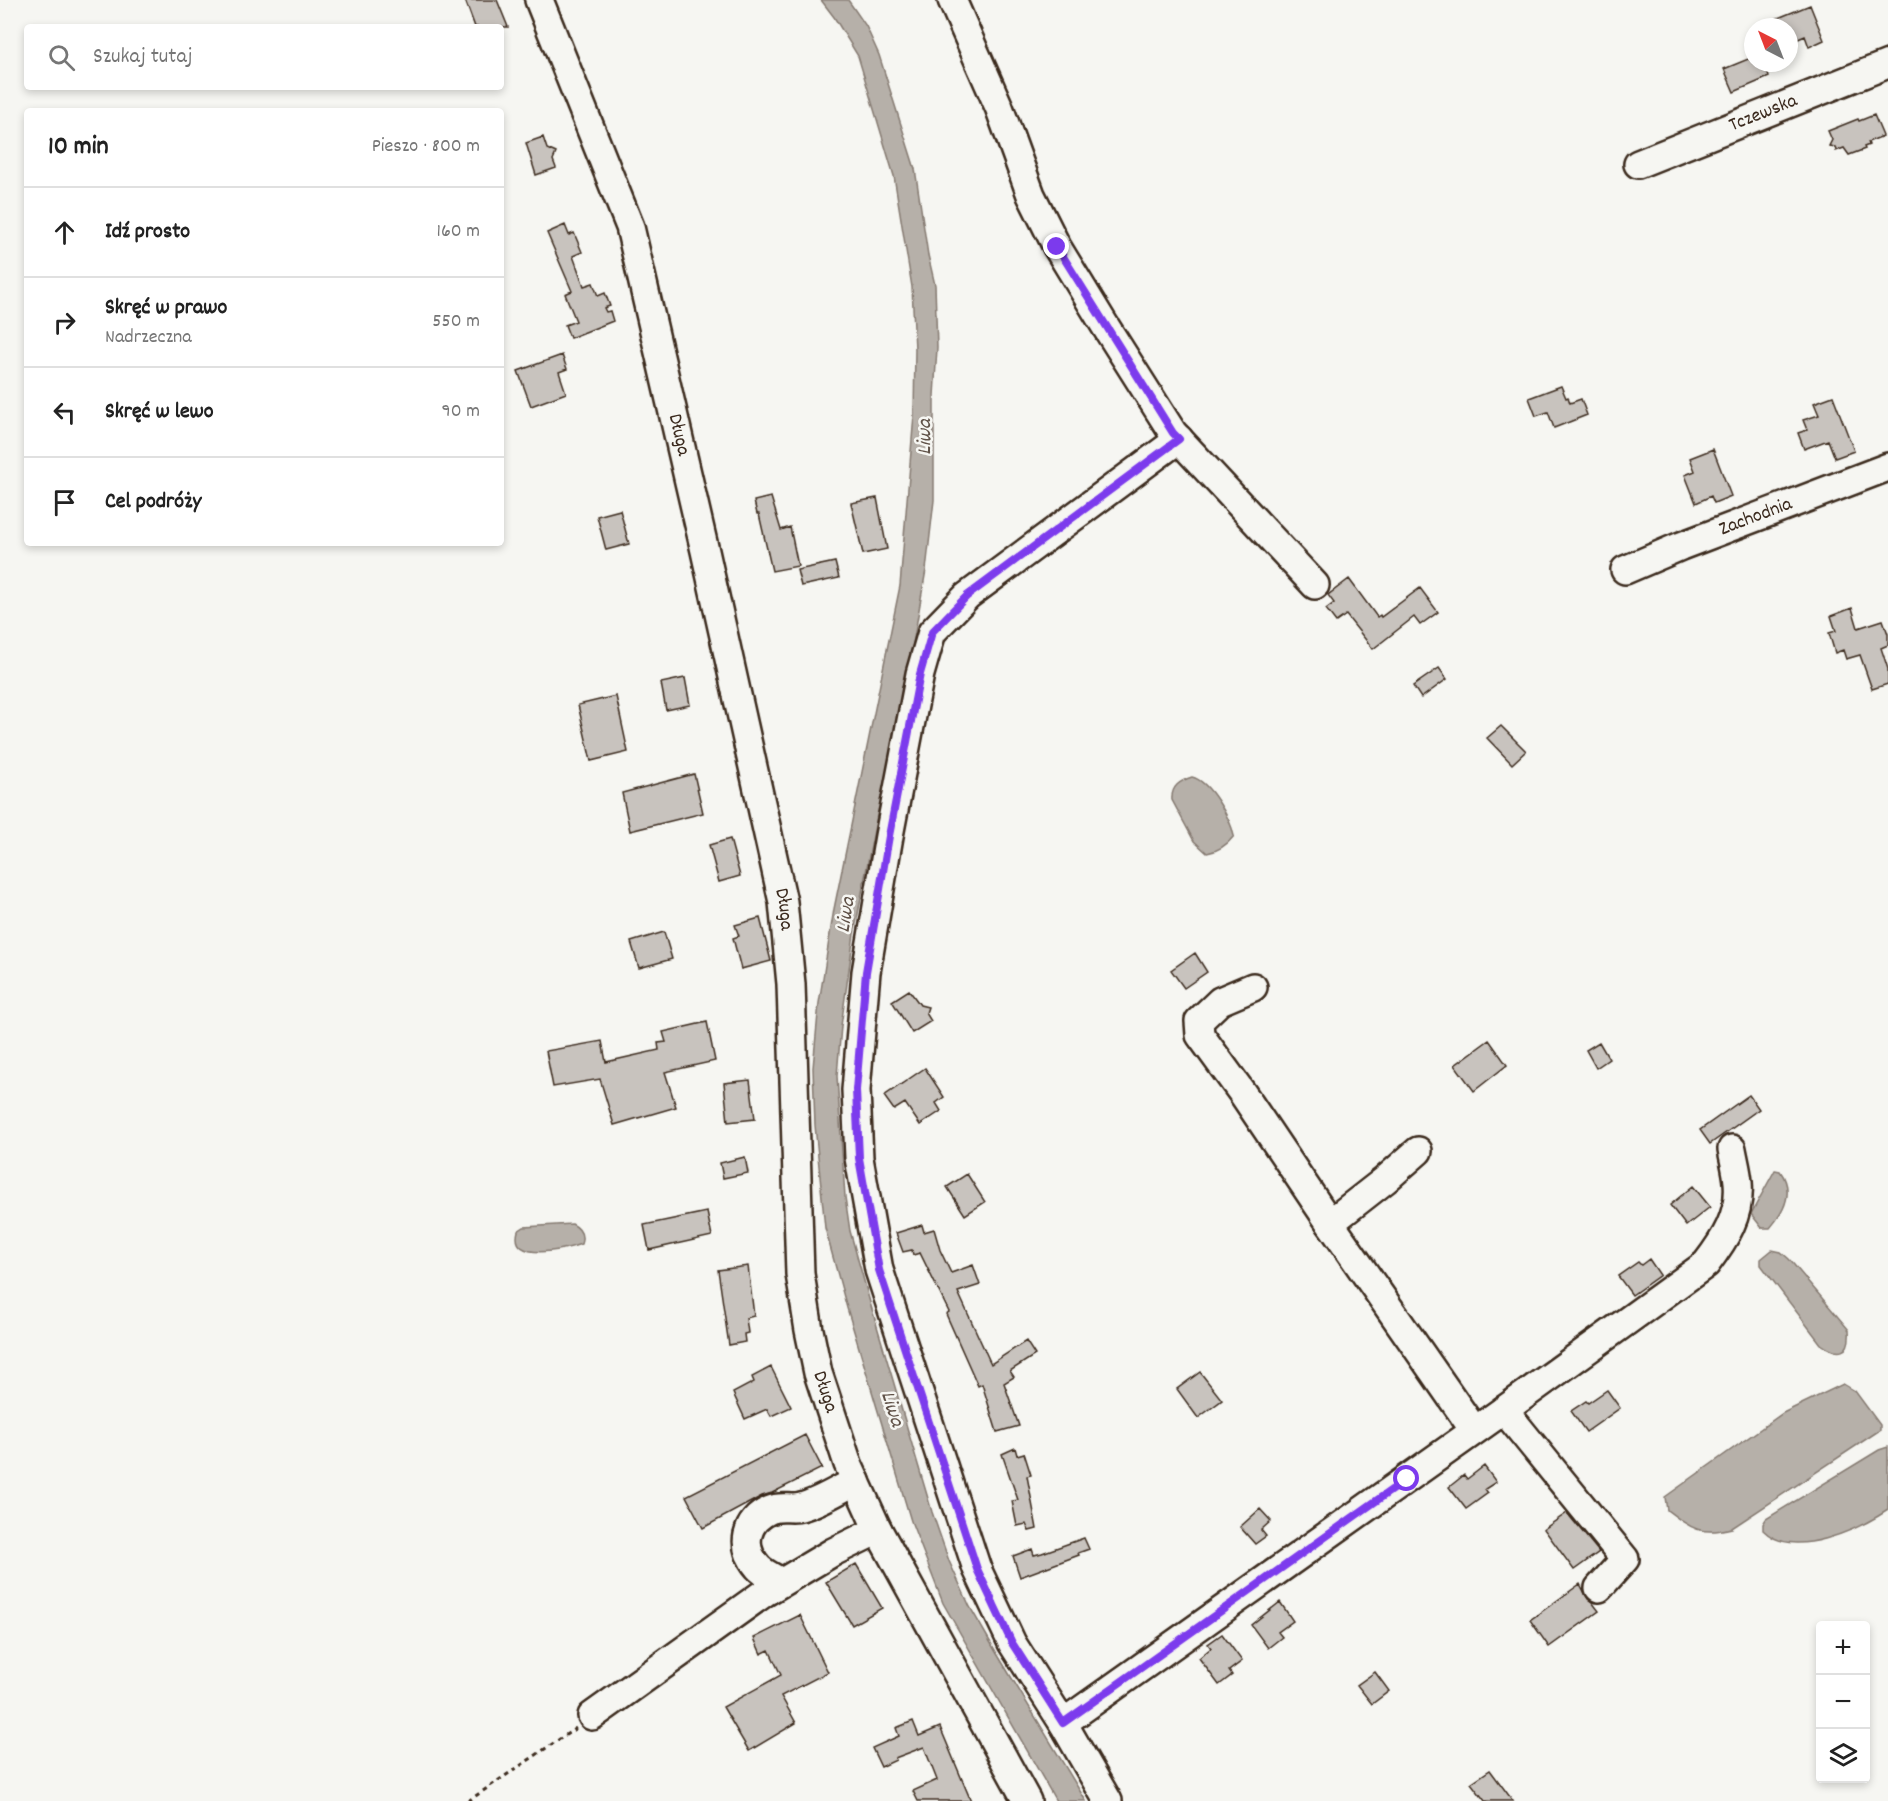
<!DOCTYPE html>
<html lang="pl">
<meta charset="utf-8">
<style>
:root{--surface:#fff;--page:#f2f2f2;--text:#222;--muted:#767676;--line:#e0e0e0}
body{margin:0;font-family:Dekko,sans-serif;background:var(--page);color:var(--text)}
.controls{position:absolute;right:18px;bottom:18px;display:grid;overflow:hidden;border-radius:6px;box-shadow:0 3px 9px #0003}
.controls button{width:54px;height:54px;display:grid;place-items:center;padding:0;border:0;border-bottom:2px solid var(--line);background:var(--surface);color:var(--text);font:30px sans-serif}
.compass{position:absolute;left:1744px;top:18px;width:54px;height:54px;border-radius:50%;background:var(--surface);box-shadow:0 3px 9px #0003;rotate:318deg}
.stop{position:absolute;width:18px;height:18px;margin:-14px;border:4px solid #7c3aed;border-radius:50%;background:#fff}
.stop.end{background:#7c3aed;border-color:#fff;box-shadow:0 2px 6px #0008}
.list{margin:0;padding:0;list-style:none}
h2{display:flex;justify-content:space-between;align-items:center;height:78px;margin:0;padding:0 24px;font-size:26px}
h2 small{font-size:20px;font-weight:400;color:var(--muted)}
.list li{display:grid;grid-template-columns:39px 1fr auto;gap:18px;align-items:center;box-sizing:border-box;height:90px;padding:0 24px;border-top:2px solid var(--line)}
.list b{display:block;font-size:22px;white-space:nowrap}
.list p{margin:0;font-size:20px;white-space:nowrap;color:var(--muted)}
.list em{font-size:20px;font-style:normal;color:var(--muted)}
.icon{flex:none;width:33px;height:33px;fill:none;stroke:currentColor;stroke-width:2;stroke-linecap:round;stroke-linejoin:round}
.map{position:relative;flex:none;width:1888px;height:1801px;overflow:hidden}
.search{position:absolute;background:var(--surface);box-shadow:0 3px 9px #0003;left:24px;top:24px;width:480px;height:66px;display:flex;align-items:center;gap:15px;box-sizing:border-box;padding:0 21px;border-radius:6px;color:var(--muted);font-size:22px}
.panel{position:absolute;background:var(--surface);box-shadow:0 3px 9px #0003;left:24px;top:108px;width:480px;height:438px;border-radius:6px}
.map>svg:first-child{display:block}
.water{fill:#b6b0a9;stroke:#857a71;stroke-width:1.5}
.building{fill:#c8c3be;stroke:#3b2a1e;stroke-width:1.5}
.lines{fill:none;stroke-linecap:round;stroke-linejoin:round}
.minor-casing{stroke:#3b2a1e;stroke-width:32}
.path{stroke:#3b2a1e;stroke-width:3;stroke-dasharray:4.5 4.5;stroke-linecap:butt}
.minor{stroke:#f6f6f2;stroke-width:27}
.route{stroke:#7c3aed;stroke-width:8}
.labels{text-anchor:middle;dominant-baseline:central;stroke-width:5;stroke-linejoin:round;paint-order:stroke}
.street-label{font-size:20px;fill:#3b2a1e;stroke:#f6f6f2}
.water-label{font-size:21px;font-style:italic;fill:#605248;stroke:#f6f6f2}
</style>
<div class="map">
<svg width="1888" height="1801" viewBox="0 0 1888 1801">
<rect width="100%" height="100%" fill="#f6f6f2"/>
<filter id="ink" filterUnits="userSpaceOnUse"><feTurbulence type="fractalNoise" baseFrequency=".0167" numOctaves="2"/><feDisplacementMap in="SourceGraphic" scale="12" xChannelSelector="R" yChannelSelector="G"/><feConvolveMatrix kernelMatrix="1 2 1 2 8 2 1 2 1" color-interpolation-filters="sRGB"/></filter>
<g filter="url(#ink)">
<path class="water" d="M 821,0 L 848,0 L 866,26 L 879,55 L 915,169 L 928,255 L 935,285 L 937,348 L 934,396 L 934,500 L 926,570 L 901,712 L 877,815 L 854,934 L 841,1026 L 837,1076 L 845,1197 L 850,1231 L 871,1306 L 932,1512 L 949,1561 L 970,1607 L 996,1652 L 1086,1801 L 1056,1801 L 943,1603 L 911,1521 L 847,1308 L 825,1228 L 815,1125 L 813,1068 L 819,1003 L 834,909 L 900,586 L 914,415 L 915,349 L 912,287 L 894,176 L 858,56 L 834,17 Z
M 1192,777 C 1210,781 1231,820 1234,836 C 1227,845 1218,851 1207,853 L 1194,841 L 1172,800 C 1171,786 1180,781 1192,777 Z
M 1775,1170 L 1780,1171 C 1795,1191 1784,1212 1770,1228 L 1762,1228 L 1751,1214 Z
M 572,1224 C 580,1228 584,1235 581,1244 C 565,1250 509,1263 518,1231 L 524,1227 Z
M 1772,1250 L 1781,1252 L 1789,1259 L 1849,1330 C 1851,1355 1838,1356 1821,1344 L 1761,1265 L 1761,1259 Z
M 1843,1384 L 1855,1391 L 1880,1425 L 1880,1430 L 1732,1528 C 1701,1536 1692,1529 1667,1510 L 1665,1497 L 1783,1413 Z
M 1888,1447 L 1888,1510 C 1859,1529 1793,1561 1763,1530 L 1763,1524 L 1766,1519 L 1879,1450 Z"/>
<path class="building" d="M 465,0 L 497,0 L 508,27 L 475,27 Z
M 1810,5 L 1824,40 L 1809,47 L 1805,36 L 1789,43 L 1789,27 L 1756,27 Z
M 1753,57 L 1753,63 L 1764,63 L 1769,77 L 1734,92 L 1724,69 Z
M 1874,115 L 1883,136 L 1868,142 L 1869,145 L 1864,147 L 1865,149 L 1849,155 L 1844,148 L 1836,151 L 1835,147 L 1829,146 L 1832,140 L 1828,131 L 1858,119 L 1859,121 Z
M 543,137 L 547,149 L 556,153 L 553,160 L 556,168 L 536,175 L 526,143 Z
M 565,225 L 569,235 L 574,233 L 582,252 L 573,256 L 584,286 L 593,283 L 598,296 L 605,293 L 610,306 L 604,308 L 606,312 L 610,311 L 613,321 L 570,338 L 565,325 L 576,321 L 565,294 L 572,291 L 547,233 Z
M 562,355 L 567,369 L 559,372 L 566,393 L 531,406 L 518,371 Z
M 1561,386 L 1566,398 L 1568,397 L 1570,403 L 1581,399 L 1587,415 L 1554,428 L 1548,412 L 1536,416 L 1529,398 Z
M 1833,396 L 1854,451 L 1835,458 L 1828,440 L 1804,449 L 1798,433 L 1807,430 L 1803,420 L 1819,415 L 1814,403 Z
M 1713,449 L 1731,496 L 1714,503 L 1711,496 L 1696,503 L 1685,475 L 1695,471 L 1690,458 Z
M 771,497 L 781,530 L 790,527 L 798,566 L 772,571 L 759,514 L 757,514 L 754,501 Z
M 877,498 L 887,549 L 863,554 L 851,503 Z
M 620,510 L 629,544 L 606,550 L 597,516 Z
M 835,562 L 839,578 L 801,586 L 797,570 Z
M 1349,579 L 1377,617 L 1380,615 L 1381,617 L 1420,588 L 1438,612 L 1420,625 L 1414,617 L 1373,649 L 1346,615 L 1336,622 L 1326,609 L 1334,603 L 1328,595 Z
M 1852,608 L 1858,628 L 1883,620 L 1888,634 L 1888,645 L 1881,648 L 1888,669 L 1888,684 L 1872,689 L 1860,655 L 1846,659 L 1843,650 L 1835,653 L 1829,633 L 1836,631 L 1831,616 Z
M 1439,668 L 1447,679 L 1421,698 L 1413,686 Z
M 685,678 L 690,705 L 666,710 L 661,683 Z
M 616,696 L 628,752 L 591,761 L 578,705 Z
M 1501,726 L 1526,751 L 1512,764 L 1487,738 Z
M 694,774 L 703,813 L 630,831 L 622,793 Z
M 730,839 L 740,876 L 719,882 L 709,845 Z
M 760,918 L 771,961 L 741,969 L 733,938 L 739,936 L 735,925 Z
M 664,932 L 672,959 L 639,968 L 631,942 Z
M 1195,953 L 1207,972 L 1184,988 L 1171,970 Z
M 909,990 L 920,1005 L 928,1007 L 926,1013 L 931,1021 L 912,1033 L 892,1001 Z
M 707,1022 L 715,1061 L 665,1072 L 676,1107 L 614,1125 L 600,1079 L 553,1087 L 546,1051 L 602,1041 L 606,1062 L 659,1050 L 658,1043 L 666,1042 L 663,1032 Z
M 1489,1040 L 1507,1065 L 1474,1091 L 1455,1065 Z
M 1599,1042 L 1609,1059 L 1596,1068 L 1586,1050 Z
M 925,1068 L 944,1097 L 936,1103 L 941,1111 L 920,1125 L 905,1103 L 894,1110 L 884,1096 Z
M 750,1080 L 755,1119 L 728,1122 L 724,1083 Z
M 1749,1095 L 1759,1109 L 1710,1144 L 1700,1130 Z
M 745,1157 L 748,1173 L 723,1178 L 720,1163 Z
M 967,1174 L 985,1202 L 965,1215 L 947,1187 Z
M 1693,1186 L 1710,1207 L 1686,1226 L 1670,1205 Z
M 707,1212 L 712,1236 L 649,1250 L 644,1225 Z
M 922,1225 L 924,1232 L 934,1229 L 940,1250 L 951,1273 L 973,1265 L 980,1285 L 958,1292 L 991,1364 L 1026,1341 L 1035,1355 L 1010,1371 L 1014,1377 L 1004,1383 L 1019,1426 L 997,1432 L 982,1384 L 978,1386 L 946,1314 L 949,1312 L 920,1253 L 913,1255 L 912,1250 L 903,1252 L 896,1233 Z
M 1649,1259 L 1660,1275 L 1632,1295 L 1618,1276 L 1638,1262 L 1641,1265 Z
M 748,1266 L 754,1316 L 746,1318 L 748,1333 L 744,1334 L 745,1342 L 729,1345 L 718,1270 Z
M 771,1367 L 791,1407 L 771,1416 L 767,1409 L 745,1419 L 733,1393 L 754,1382 L 752,1377 Z
M 1200,1372 L 1222,1400 L 1198,1418 L 1177,1389 Z
M 1607,1390 L 1620,1408 L 1586,1432 L 1571,1411 L 1586,1401 L 1588,1403 Z
M 805,1435 L 822,1468 L 772,1493 L 762,1496 L 703,1528 L 686,1496 Z
M 1015,1448 L 1017,1455 L 1024,1453 L 1031,1475 L 1027,1476 L 1037,1529 L 1029,1531 L 1026,1524 L 1017,1526 L 1012,1501 L 1018,1500 L 1002,1454 Z
M 1484,1466 L 1496,1482 L 1485,1489 L 1488,1493 L 1466,1509 L 1449,1487 L 1464,1475 L 1467,1479 Z
M 1260,1509 L 1271,1521 L 1261,1530 L 1266,1536 L 1255,1544 L 1240,1527 Z
M 1567,1513 L 1599,1552 L 1574,1570 L 1544,1529 Z
M 1084,1538 L 1089,1549 L 1078,1553 L 1079,1555 L 1020,1577 L 1013,1556 L 1032,1549 L 1034,1555 L 1042,1553 Z
M 856,1564 L 882,1608 L 852,1625 L 826,1582 Z
M 1580,1584 L 1588,1599 L 1592,1602 L 1599,1611 L 1549,1647 L 1530,1620 Z
M 1280,1602 L 1293,1621 L 1278,1632 L 1282,1637 L 1268,1648 L 1251,1625 Z
M 800,1615 L 828,1672 L 781,1696 L 796,1723 L 749,1751 L 723,1707 L 781,1675 L 769,1650 L 761,1654 L 754,1638 Z
M 1222,1634 L 1242,1661 L 1229,1671 L 1232,1675 L 1219,1685 L 1199,1658 L 1211,1648 L 1208,1644 Z
M 1375,1672 L 1389,1691 L 1372,1704 L 1357,1685 Z
M 913,1721 L 919,1736 L 940,1727 L 971,1801 L 918,1801 L 913,1791 L 937,1780 L 924,1747 L 895,1758 L 896,1760 L 881,1767 L 872,1748 L 899,1736 L 896,1728 Z
M 1490,1770 L 1513,1801 L 1485,1801 L 1471,1783 Z"/>
<g class="lines">
<g class="minor-casing">
<g id="minor">
<path id="s1" d="M 539,0 L 630,227 L 705,551 L 783,902 L 791,984 L 800,1274 L 809,1330 L 818,1373 L 848,1464 L 878,1530 L 1027,1801"/>
<path d="M 952,0 L 999,107 L 1031,195 L 1057,247 L 1104,324 L 1173,433 L 1315,585"/>
<path id="s2" d="M 1638,164 L 1888,64"/>
<path id="s3" d="M 1625,570 L 1681,546 L 1888,467"/>
<path d="M 1253,987 L 1220,1001 L 1199,1021 L 1200,1035 L 1243,1094 L 1330,1223"/>
<path d="M 1418,1151 L 1385,1180 L 1330,1223 L 1474,1430"/>
<path d="M 1504,1410 L 1625,1559 L 1599,1588"/>
<path d="M 781,1582 C 773,1577 763,1573 758,1567 C 740,1547 745,1521 770,1510 C 782,1505 791,1510 801,1507 C 820,1502 838,1490 856,1481"/>
<path d="M 592,1716 L 764,1593 L 833,1552 L 878,1530"/>
<path d="M 1063,1723 L 1504,1410 L 1706,1264 C 1725,1239 1741,1215 1738,1182 C 1737,1171 1734,1160 1732,1149"/>
<path d="M 1108,1801 L 1063,1723 L 1012,1643 L 977,1569 L 879,1270 L 859,1158 L 856,1090 L 866,972 L 889,836 L 920,674 L 932,632 L 967,596 L 1179,439"/>
</g>
</g>
<path class="path" d="M 468,1801 L 576,1728"/>
<use href="#minor" class="minor"/>
</g>
</g>
<g class="lines" filter="url(#ink)">
<path class="route" d="M 1057,247 L 1173,433 L 1179,439 L 967,596 L 932,632 L 920,674 L 889,836 L 866,972 L 856,1090 L 859,1158 L 879,1270 L 977,1569 L 1012,1643 L 1063,1723 L 1407,1479"/>
</g>
<g class="labels">
<g class="street-label">
<text stroke="none"><textPath href="#s2" startOffset="135">Tczewska</textPath></text>
<text stroke="none"><textPath href="#s1" startOffset="458">Długa</textPath></text>
<text stroke="none"><textPath href="#s3" startOffset="141">Zachodnia</textPath></text>
<text stroke="none"><textPath href="#s1" startOffset="944">Długa</textPath></text>
<text stroke="none"><textPath href="#s1" startOffset="1430">Długa</textPath></text>
</g>
<g class="water-label">
<text transform="translate(926 437) rotate(-90)">Liwa</text>
<text transform="translate(847 915) rotate(-81)">Liwa</text>
<text transform="translate(891 1409) rotate(72)">Liwa</text>
</g>
</g>
</svg>
<div class="controls">
<button>+</button>
<button>−</button>
<button><svg class="icon" aria-label="layers" viewBox="0 0 24 24"><path d="M12 4l9 5-9 5-9-5zM3 14l9 5 9-5"/></svg></button>
</div>
<svg class="compass" viewBox="-18 -18 36 36"><path d="M0-13l5 13h-10z" fill="#e53935"/><path d="M0 13l5-13h-10z" fill="#767676"/></svg>
<div class="stop" style="left:1407px;top:1479px"></div>
<div class="stop end" style="left:1057px;top:247px"></div>
<div class="search"><svg class="icon" aria-label="search" viewBox="0 0 24 24"><circle cx="10" cy="10" r="6"/><path d="M15 15l6 6"/></svg>Szukaj tutaj</div>
<section class="panel">
<h2>10 min<small>Pieszo · 800 m</small></h2>
<ul class="list">
<li><svg class="icon" aria-label="ahead" viewBox="0 0 24 24"><path d="M12 20V5M6 11l6-6 6 6"/></svg><div><b>Idź prosto</b></div><em>160 m</em></li>
<li><svg class="icon" aria-label="right" viewBox="0 0 24 24"><path d="M7 20v-9h11M14 6l5 5-5 5"/></svg><div><b>Skręć w prawo</b><p>Nadrzeczna</p></div><em>550 m</em></li>
<li><svg class="icon" aria-label="left" viewBox="0 0 24 24"><path d="M17 20v-9H6M10 6l-5 5 5 5"/></svg><div><b>Skręć w lewo</b></div><em>90 m</em></li>
<li><svg class="icon" aria-label="arrive" viewBox="0 0 24 24"><path d="M6 21V4h12l-3 4 3 4H6"/></svg><div><b>Cel podróży</b></div></li>
</ul>
</section>
</div>
